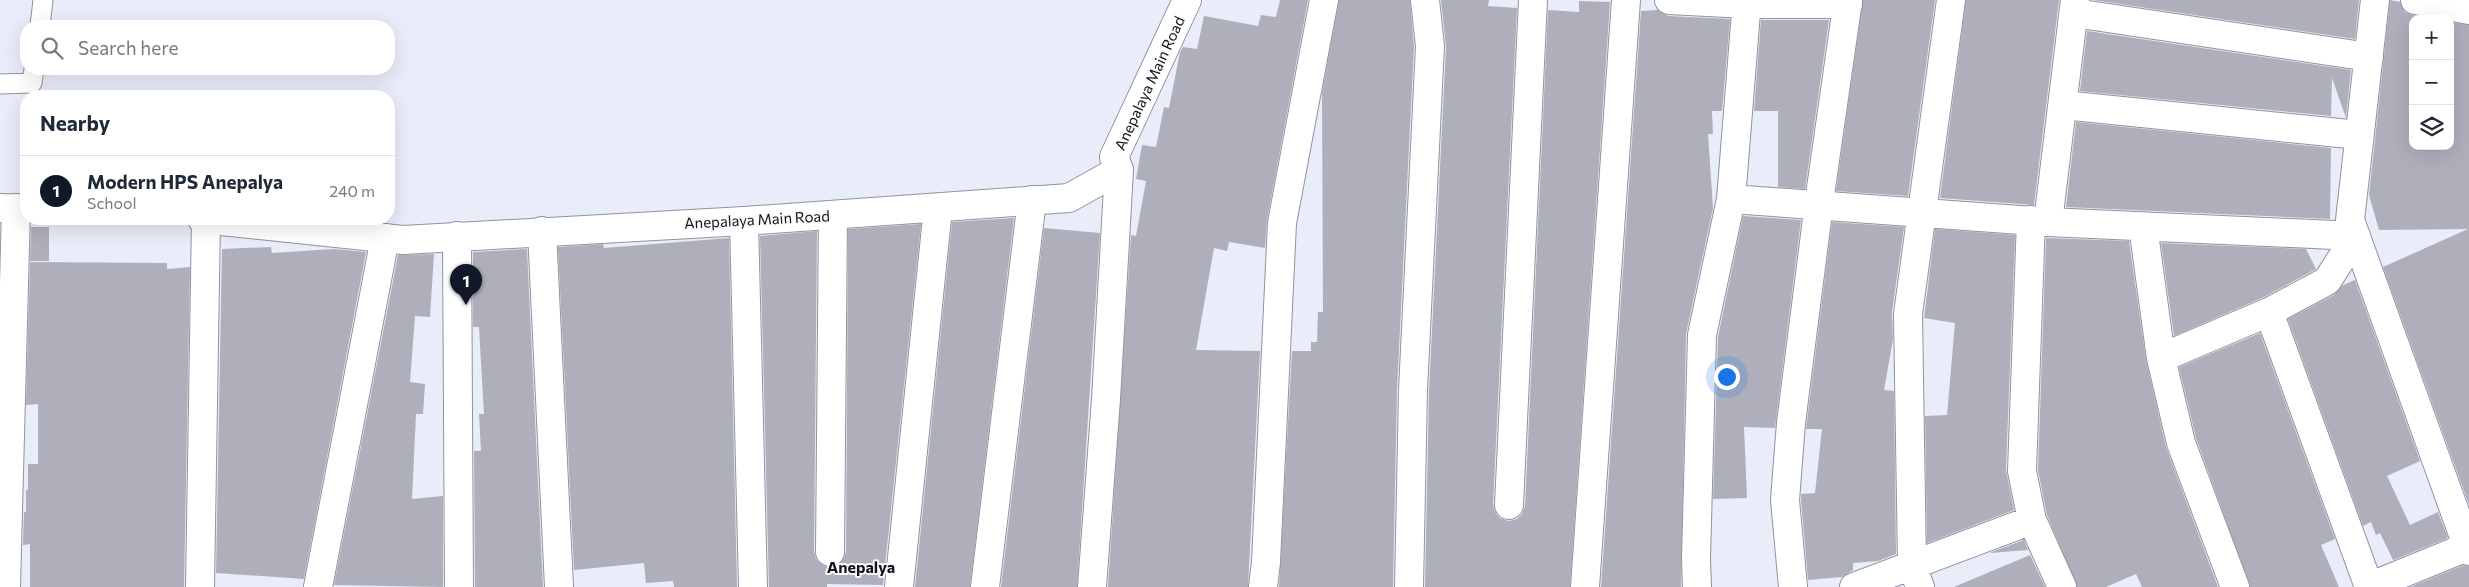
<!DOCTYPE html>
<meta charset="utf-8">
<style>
:root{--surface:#fff;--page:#f2f2f3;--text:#1f2937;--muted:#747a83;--line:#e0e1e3;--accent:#111827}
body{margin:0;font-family:Commissioner,sans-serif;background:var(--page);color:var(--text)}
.controls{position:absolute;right:15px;top:15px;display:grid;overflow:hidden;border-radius:10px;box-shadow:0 5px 20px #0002}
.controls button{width:45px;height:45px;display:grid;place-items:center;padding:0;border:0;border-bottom:1px solid var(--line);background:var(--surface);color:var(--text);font:25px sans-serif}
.you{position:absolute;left:1726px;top:376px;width:18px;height:18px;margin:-12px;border:4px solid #fff;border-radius:50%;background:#1a73e8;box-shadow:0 0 0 8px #1a73e833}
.badge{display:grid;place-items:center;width:32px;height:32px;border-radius:50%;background:var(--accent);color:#fff;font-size:16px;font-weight:700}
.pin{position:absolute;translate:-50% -41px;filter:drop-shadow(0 1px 2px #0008)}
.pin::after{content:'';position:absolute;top:26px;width:18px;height:15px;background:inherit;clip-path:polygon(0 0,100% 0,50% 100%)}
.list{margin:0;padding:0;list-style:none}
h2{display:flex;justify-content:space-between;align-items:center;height:65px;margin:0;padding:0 20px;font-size:21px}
h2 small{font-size:16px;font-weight:400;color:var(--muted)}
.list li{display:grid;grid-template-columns:32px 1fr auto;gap:15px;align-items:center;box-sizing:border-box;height:70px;padding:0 20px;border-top:1px solid var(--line)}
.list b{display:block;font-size:19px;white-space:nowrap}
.list p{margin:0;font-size:16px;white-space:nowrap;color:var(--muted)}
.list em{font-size:16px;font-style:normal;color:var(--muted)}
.icon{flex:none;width:28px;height:28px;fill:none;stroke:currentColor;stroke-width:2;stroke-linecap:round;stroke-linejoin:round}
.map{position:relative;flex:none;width:2469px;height:587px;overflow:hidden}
.search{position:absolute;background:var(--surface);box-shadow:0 5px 20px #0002;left:20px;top:20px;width:375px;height:55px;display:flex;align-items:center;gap:12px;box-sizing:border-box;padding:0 18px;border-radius:20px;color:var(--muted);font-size:19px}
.panel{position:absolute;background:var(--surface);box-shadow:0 5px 20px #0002;left:20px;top:90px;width:375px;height:135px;border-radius:20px}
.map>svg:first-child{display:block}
.building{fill:#aeafbb}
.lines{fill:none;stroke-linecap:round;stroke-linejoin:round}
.lane-casing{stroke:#8e949e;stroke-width:21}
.street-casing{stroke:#8e949e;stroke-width:30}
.secondary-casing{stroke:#8e949e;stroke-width:30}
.lane{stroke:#fff;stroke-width:19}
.street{stroke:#fff;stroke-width:28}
.secondary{stroke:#fff;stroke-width:28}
.labels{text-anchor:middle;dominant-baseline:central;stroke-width:4;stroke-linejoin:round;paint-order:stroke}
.street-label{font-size:15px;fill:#131418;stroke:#f9fbfd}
.neighbourhood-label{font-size:16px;font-weight:bold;fill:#131418;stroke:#f9fbfd}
</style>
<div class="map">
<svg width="2469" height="587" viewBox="0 0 2469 587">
<rect width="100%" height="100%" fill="#e8edf9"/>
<path class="building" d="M 1280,0 L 1308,0 L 1267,220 L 1265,248 L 1229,242 L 1227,251 L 1214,248 L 1196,350 L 1260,351 L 1248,587 L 1108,587 L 1131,235 L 1136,236 L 1146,181 L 1136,179 L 1142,145 L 1156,147 L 1164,107 L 1169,108 L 1180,52 L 1183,47 L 1197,49 L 1204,16 L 1258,26 L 1261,15 L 1276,17 Z
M 1339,0 L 1410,0 L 1414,46 L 1397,389 L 1393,587 L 1279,587 L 1292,351 L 1311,351 L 1311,342 L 1317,342 L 1318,312 L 1323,312 L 1322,93 Z
M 1441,0 L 1489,0 L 1488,6 L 1517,8 L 1493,504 L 1495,512 L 1500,518 L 1509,521 L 1517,519 L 1522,514 L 1525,506 L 1548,10 L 1579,12 L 1579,1 L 1610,2 L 1570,587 L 1425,587 L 1429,391 L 1446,47 Z
M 1863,0 L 1935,0 L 1908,196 L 1836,191 Z
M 1966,0 L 2059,0 L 2034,205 L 1940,198 Z
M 2093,0 L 2359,0 L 2355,39 Z
M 2390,0 L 2400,2 L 2405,12 L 2412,15 L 2430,19 L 2413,19 L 2413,146 L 2450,146 L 2450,22 L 2469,25 L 2469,505 L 2383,267 L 2468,229 L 2379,230 L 2369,195 Z
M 1658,10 L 1668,16 L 1730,19 L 1722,111 L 1712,111 L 1713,134 L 1708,134 L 1713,208 L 1686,334 L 1681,587 L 1601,587 L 1641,11 Z
M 1761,20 L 1829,20 L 1805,189 L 1778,187 L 1778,111 L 1754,111 Z
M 2087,31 L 2351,70 L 2346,118 L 2332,78 L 2331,116 L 2080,91 Z
M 2076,122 L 2331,148 L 2330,219 L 2066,207 Z
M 1743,216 L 1801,220 L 1775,428 L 1744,427 L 1747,498 L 1713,499 L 1718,337 Z
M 1014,218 L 970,587 L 915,587 L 952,222 Z
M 1832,222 L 1904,227 L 1892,312 L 1893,339 L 1884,390 L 1894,391 L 1896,554 L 1878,561 L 1853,563 L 1853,570 L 1842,577 L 1808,580 L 1801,500 L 1801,494 L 1815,493 L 1822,429 L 1806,429 Z
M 921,224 L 883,585 L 827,584 L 827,587 L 769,587 L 760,236 L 817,231 L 814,552 L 816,559 L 822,565 L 830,568 L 837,566 L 843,560 L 846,552 L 848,229 Z
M 31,227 L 49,227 L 49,261 L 30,261 Z
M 1044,228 L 1100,233 L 1077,587 L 1001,587 Z
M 1935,229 L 2015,235 L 2006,470 L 2014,510 L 1927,543 L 1925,416 L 1947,415 L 1955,323 L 1924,318 Z
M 729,238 L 737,587 L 674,587 L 673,581 L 646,583 L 644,563 L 574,570 L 558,247 L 603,244 L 604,248 Z
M 2046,238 L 2129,241 L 2146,360 L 2166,447 L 2218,587 L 2142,587 L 2136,574 L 2106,587 L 2077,587 L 2047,515 L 2038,470 Z
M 2161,243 L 2306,249 L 2316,269 L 2262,298 L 2174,336 Z
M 271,247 L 272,253 L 334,249 L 366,252 L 304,579 L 216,573 L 222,249 Z
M 527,249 L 543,587 L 475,587 L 474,451 L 481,451 L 479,414 L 484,414 L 479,327 L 473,327 L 473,252 Z
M 434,254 L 430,317 L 415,316 L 410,382 L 425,384 L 423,414 L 416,414 L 412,499 L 443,496 L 443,587 L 334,585 L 398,255 Z
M 30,262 L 167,263 L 167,269 L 190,267 L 184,587 L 30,587 L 30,544 L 23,545 L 24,512 L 26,512 L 26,490 L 28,490 L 28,464 L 38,464 L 38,404 L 26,405 Z
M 2355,280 L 2420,461 L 2387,476 L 2410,525 L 2438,512 L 2448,538 L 2393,560 L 2380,533 L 2376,535 L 2371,522 L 2363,526 L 2288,319 L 2334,295 L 2343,285 Z
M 2260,333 L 2335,539 L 2321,545 L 2339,587 L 2250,587 L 2196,438 L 2179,367 Z
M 2024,540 L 2028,550 L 1989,553 Z
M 2030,555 L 2045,587 L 1954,587 Z
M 2464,565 L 2469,566 L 2469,587 L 2410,587 Z"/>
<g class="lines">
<g class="lane-casing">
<path id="lane" d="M 40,26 L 43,0
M 0,84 L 32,83 L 34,69"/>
</g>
<g class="street-casing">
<path id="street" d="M 1669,0 L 1746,4 L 1848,4
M 2375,0 L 2350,220 L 2469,551
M 2415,0 L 2469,10
M 2074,13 L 2369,57
M 2063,105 L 2359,135
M 1731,199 L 2048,222 L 2356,236
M 2031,220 L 2022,471 L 2032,520 L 2062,587
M 744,221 L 753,587
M 2048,222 L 2075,0
M 2143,226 L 2161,358 L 2269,312 L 2327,281 L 2356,236
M 542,231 L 559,587
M 457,236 L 459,587
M 2269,312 L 2369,587
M 2161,358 L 2181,443 L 2235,587
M 1509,505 L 1533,0
M 830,552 L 833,215
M 6,587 L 16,208
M 200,587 L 206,219
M 318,587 L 385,238
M 899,587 L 938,208
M 985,587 L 1032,200
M 1092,587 L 1106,399 L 1119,170
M 1263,587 L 1266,562 L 1282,223 L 1324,0
M 1409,587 L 1413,390 L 1430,46 L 1425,0
M 1585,587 L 1626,0
M 1697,587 L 1696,559 L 1702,335 L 1731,199 L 1747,0
M 1793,587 L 1785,500 L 1791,423 L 1821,188 L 1848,0
M 1854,587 L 2032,520
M 1920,587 L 1912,565 L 1908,314 L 1951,0
M 2369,587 L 2467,547"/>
</g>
<g class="secondary-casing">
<path id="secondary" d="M 0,208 L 26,209
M 202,219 L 403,240 L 744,221 L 1069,198 L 1119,170 L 1114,157 L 1187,0"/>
</g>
<use href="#lane" class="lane"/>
<use href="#street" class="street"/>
<use href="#secondary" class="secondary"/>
</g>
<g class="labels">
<g class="street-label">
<text transform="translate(1149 83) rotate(-65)">Anepalaya Main Road</text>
<text transform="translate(757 219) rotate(-3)">Anepalaya Main Road</text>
</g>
<g class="neighbourhood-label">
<text x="861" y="566">Anepalya</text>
</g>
</g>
</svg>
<div class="controls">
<button>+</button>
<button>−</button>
<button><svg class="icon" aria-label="layers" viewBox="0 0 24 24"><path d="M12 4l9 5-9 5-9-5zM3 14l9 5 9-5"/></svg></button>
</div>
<div class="you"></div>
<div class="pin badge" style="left:466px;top:305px">1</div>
<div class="search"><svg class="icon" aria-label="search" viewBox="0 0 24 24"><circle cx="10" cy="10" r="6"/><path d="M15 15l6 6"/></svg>Search here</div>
<section class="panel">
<h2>Nearby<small></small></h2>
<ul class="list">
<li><span class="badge">1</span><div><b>Modern HPS Anepalya</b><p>School</p></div><em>240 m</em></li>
</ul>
</section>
</div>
